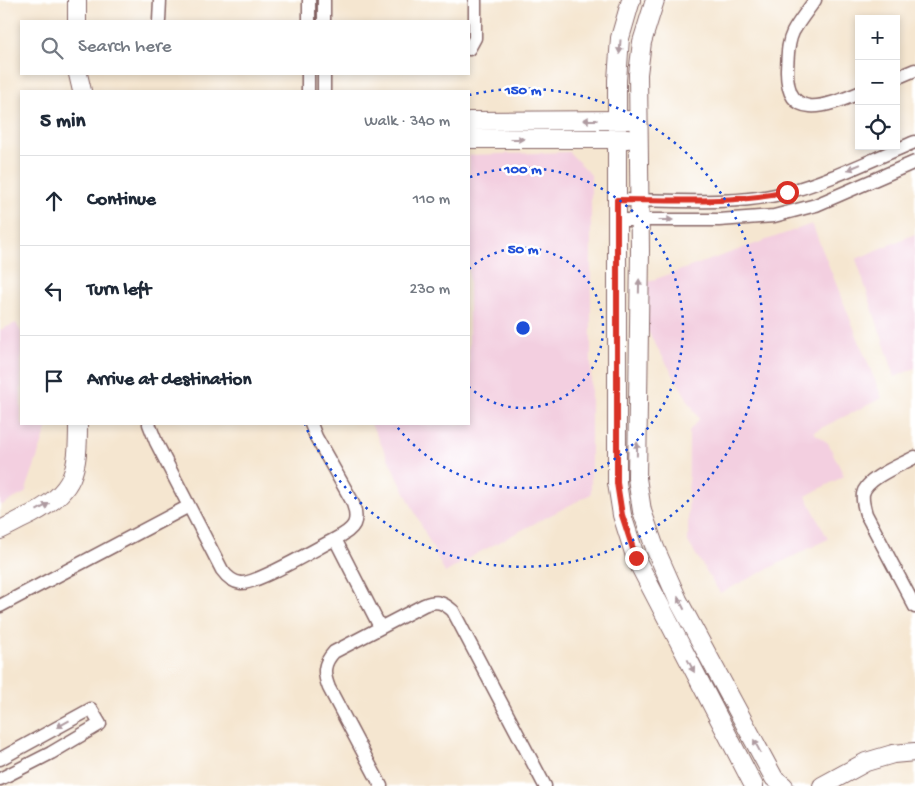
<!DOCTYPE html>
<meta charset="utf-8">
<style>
:root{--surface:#fff;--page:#f2f2f3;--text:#1f2937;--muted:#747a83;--line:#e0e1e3}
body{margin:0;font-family:"Gochi Hand",sans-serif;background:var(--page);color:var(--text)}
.controls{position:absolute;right:15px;top:15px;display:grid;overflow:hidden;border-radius:0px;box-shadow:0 2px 8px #0003}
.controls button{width:45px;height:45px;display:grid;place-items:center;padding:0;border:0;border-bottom:1px solid var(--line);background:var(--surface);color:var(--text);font:25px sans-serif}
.stop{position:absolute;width:15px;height:15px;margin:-11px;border:4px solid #d93025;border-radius:50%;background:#fff}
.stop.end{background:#d93025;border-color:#fff;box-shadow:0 1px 5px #0008}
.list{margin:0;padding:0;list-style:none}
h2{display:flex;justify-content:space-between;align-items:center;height:65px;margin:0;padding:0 20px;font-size:21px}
h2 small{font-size:16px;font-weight:400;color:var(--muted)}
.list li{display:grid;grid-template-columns:32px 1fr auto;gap:15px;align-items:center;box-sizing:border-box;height:90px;padding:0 20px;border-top:1px solid var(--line)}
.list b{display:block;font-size:19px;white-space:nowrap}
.list em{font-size:16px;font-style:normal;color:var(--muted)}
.icon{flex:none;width:28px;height:28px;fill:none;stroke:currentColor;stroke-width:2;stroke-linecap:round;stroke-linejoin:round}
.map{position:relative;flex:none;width:915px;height:786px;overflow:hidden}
.search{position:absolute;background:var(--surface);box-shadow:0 2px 8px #0003;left:20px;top:20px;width:450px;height:55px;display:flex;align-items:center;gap:12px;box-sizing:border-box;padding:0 18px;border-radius:0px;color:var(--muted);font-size:19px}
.panel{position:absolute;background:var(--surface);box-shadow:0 2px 8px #0003;left:20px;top:90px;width:450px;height:335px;border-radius:0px}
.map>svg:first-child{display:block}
.built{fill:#f3cfe0}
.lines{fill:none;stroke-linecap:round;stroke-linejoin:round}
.street-casing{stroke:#866565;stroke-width:15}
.secondary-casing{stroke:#866565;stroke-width:20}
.street{stroke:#fff;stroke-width:12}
.secondary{stroke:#fff;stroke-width:18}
.oneway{fill:#ae9aa0}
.route{stroke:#d93025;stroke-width:6}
.ring{fill:none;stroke:#1d4ed8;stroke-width:2.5;stroke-dasharray:2.5 5}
.centre{fill:#1d4ed8;stroke:#fff;stroke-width:2.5}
.ring-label{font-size:15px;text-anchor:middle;font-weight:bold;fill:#1d4ed8;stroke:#fff;stroke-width:5;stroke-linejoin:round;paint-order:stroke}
</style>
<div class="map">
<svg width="915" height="786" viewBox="0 0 915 786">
<rect width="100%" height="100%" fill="#fff"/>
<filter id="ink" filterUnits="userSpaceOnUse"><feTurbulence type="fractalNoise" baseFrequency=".02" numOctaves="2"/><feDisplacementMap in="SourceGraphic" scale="10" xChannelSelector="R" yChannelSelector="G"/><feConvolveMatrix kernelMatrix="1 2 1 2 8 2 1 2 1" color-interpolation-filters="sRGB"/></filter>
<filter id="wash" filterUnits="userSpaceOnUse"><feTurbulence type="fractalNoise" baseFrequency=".0096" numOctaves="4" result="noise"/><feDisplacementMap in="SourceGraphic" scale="20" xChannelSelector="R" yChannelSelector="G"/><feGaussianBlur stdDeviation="1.12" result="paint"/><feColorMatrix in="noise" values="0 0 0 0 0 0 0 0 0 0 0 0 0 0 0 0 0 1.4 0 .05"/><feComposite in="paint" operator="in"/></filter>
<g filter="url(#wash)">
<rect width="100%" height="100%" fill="#f5e6d0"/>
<path class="built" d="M 569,152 L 591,175 L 591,494 L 476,554 L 445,573 L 371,424 L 469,424 L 469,155 Z
M 812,224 L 882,398 L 813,432 L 828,443 L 844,476 L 806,496 L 828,539 L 720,593 L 688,542 L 689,431 L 699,419 L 647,330 L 647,282 Z
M 915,234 L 915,368 L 895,377 L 856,259 Z
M 16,323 L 21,332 L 21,424 L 48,424 L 48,426 L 25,493 L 0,506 L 0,330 Z"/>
</g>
<g filter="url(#ink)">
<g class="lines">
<g class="street-casing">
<path id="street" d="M 324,0 L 324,21
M 815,0 C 808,10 799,21 793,32 C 787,44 788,56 787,69 C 786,122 826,107 859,93
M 159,21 L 160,0
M 309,21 L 309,0
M 469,49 L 475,38 L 475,0
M 324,74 L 324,91
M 896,78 L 915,70
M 308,91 L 308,74
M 617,200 C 669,200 738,206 788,192 C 829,181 875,158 915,142
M 617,220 L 719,220 L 774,216 L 816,205 L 915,162
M 149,424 L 156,442 L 222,570 C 227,577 232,582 241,583 C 257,584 317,548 335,539 C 355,529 360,522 352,501 L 316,437 L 311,424
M 915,457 C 901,465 866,478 863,494 C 862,501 864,507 866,514 L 915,607
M 335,539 L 380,627
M 0,606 L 189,506
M 0,759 L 91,709 L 100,724 L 51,753 L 0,779
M 381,786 L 329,688 C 323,673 323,664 334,652 L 424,605 C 437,600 443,602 453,611 L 545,786"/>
</g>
<g class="secondary-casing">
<path id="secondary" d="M 631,0 L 620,38 L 617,80 L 617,483 L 622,515 L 636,559 L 754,786
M 655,0 L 642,42 L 638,74 L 640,251 L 637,478 L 642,511 L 655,548 L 678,600 L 774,778 L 784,786
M 77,21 L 77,0
M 78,74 L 82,91
M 469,121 L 628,120
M 469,139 L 628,139
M 0,530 C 11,525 21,519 32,514 C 75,491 78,471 78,424
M 822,786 L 866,762 L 893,754 L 915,752"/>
</g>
<use href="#street" class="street"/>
<use href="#secondary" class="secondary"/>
</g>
<defs><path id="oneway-solid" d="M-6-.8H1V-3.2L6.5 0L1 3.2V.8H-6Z" transform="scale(1.25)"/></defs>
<g class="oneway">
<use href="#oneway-solid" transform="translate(620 47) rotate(94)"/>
<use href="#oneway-solid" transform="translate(590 120) rotate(180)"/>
<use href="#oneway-solid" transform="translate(517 139)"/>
<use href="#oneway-solid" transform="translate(854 167) rotate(157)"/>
<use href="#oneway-solid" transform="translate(666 220)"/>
<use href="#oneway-solid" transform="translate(639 286) rotate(-89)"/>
<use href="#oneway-solid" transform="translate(637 449) rotate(-89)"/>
<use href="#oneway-solid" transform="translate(43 507) rotate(-29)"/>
<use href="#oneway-solid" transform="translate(681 603) rotate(-117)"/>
<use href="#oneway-solid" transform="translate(691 666) rotate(62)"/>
<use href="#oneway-solid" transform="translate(63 724) rotate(151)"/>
<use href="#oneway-solid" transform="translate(757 746) rotate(-118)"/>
</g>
</g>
<g class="lines" filter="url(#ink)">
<path class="route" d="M 636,558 L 622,515 L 617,483 L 617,200 C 674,200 732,204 787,192"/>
</g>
<g class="ring">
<path d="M469 269A80 80 0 1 1 469 387"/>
<path d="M470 177A160 160 0 1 1 395 424"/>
<path d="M469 95A239 239 0 1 1 305 425"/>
</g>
<circle cx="523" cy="328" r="8" class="centre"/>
<g class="ring-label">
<text x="523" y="94">150 m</text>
<text x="523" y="173">100 m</text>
<text x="523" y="253">50 m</text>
</g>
</svg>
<div class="controls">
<button>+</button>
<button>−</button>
<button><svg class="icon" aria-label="locate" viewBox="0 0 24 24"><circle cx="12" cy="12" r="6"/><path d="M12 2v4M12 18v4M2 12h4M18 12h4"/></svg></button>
</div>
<div class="stop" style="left:787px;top:192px"></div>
<div class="stop end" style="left:636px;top:558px"></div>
<div class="search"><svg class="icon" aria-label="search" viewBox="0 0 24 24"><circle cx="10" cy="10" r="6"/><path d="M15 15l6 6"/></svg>Search here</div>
<section class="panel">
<h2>5 min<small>Walk · 340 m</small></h2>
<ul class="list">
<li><svg class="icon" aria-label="ahead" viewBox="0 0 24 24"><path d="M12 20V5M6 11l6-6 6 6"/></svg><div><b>Continue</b></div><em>110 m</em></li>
<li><svg class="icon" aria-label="left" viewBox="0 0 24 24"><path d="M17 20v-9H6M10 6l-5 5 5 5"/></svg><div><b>Turn left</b></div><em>230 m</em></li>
<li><svg class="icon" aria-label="arrive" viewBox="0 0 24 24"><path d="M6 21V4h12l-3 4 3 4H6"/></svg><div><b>Arrive at destination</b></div></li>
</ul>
</section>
</div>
